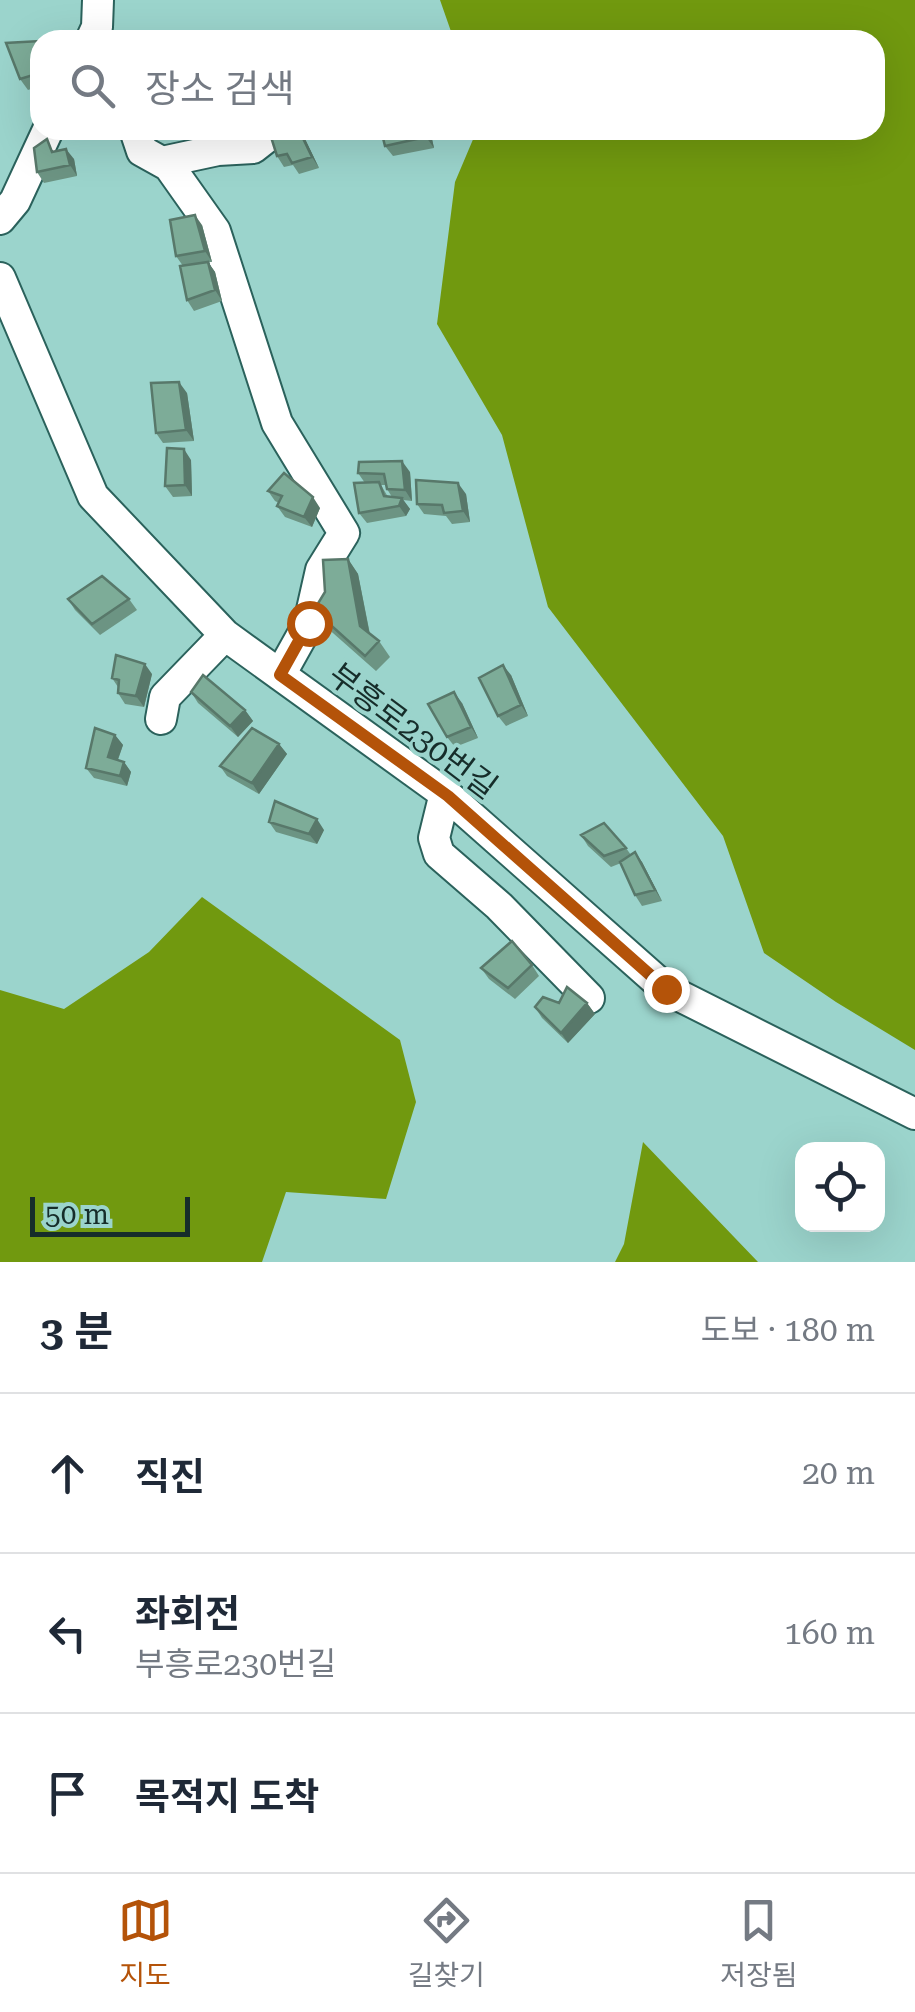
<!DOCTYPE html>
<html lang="ko">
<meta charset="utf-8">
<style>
:root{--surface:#fff;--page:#f2f2f3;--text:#1f2937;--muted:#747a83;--line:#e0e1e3;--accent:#b45309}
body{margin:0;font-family:"Roboto Serif","Noto Sans KR",serif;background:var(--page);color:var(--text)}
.controls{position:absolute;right:30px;bottom:30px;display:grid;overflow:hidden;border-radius:20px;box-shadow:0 10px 40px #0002}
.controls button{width:90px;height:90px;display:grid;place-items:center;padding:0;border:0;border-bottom:2px solid var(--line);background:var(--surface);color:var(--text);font:50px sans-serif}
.scale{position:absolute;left:30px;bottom:25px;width:160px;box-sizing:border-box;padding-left:10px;border:5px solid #162d2a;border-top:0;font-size:28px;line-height:35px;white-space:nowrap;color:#162d2a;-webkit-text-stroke:8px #9bd4cc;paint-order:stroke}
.stop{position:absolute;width:30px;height:30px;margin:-22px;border:8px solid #b45309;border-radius:50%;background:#fff}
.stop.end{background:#b45309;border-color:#fff;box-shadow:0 2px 10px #0008}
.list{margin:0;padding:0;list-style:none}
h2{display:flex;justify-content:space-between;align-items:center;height:130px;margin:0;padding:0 40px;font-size:42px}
h2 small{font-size:32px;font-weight:400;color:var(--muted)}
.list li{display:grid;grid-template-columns:65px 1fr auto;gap:30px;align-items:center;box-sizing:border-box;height:160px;padding:0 40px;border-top:2px solid var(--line)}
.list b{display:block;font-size:38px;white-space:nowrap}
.list p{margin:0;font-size:32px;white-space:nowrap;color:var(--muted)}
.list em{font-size:32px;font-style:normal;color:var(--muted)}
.icon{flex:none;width:55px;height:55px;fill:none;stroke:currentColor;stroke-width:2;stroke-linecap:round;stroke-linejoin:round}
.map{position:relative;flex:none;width:915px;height:1262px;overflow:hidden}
.search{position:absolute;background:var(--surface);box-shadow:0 10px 40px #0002;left:30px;right:30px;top:30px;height:110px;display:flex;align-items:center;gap:25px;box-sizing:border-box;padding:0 35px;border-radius:30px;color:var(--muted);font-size:38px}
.sheet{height:610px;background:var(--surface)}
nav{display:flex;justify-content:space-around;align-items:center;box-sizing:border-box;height:140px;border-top:2px solid var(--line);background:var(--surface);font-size:28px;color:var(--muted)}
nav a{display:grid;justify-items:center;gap:5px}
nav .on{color:var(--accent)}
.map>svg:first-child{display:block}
.forest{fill:#71990f}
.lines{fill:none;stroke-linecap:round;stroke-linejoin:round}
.minor-casing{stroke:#2b625c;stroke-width:34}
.minor{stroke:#fff;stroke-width:30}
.wall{fill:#6c9483;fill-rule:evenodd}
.shaded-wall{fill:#58786a}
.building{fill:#7dac98;stroke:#58786a;stroke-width:2.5}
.route{stroke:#b45309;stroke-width:12}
.labels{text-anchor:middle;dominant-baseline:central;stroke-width:8;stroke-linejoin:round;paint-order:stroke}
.street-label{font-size:32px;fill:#162d2a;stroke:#9bd4cc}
</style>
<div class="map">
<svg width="915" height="1262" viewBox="0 0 915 1262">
<rect width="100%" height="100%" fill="#9bd4cc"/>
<path class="forest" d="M 440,0 L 915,0 L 915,1050 L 836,1002 L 764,953 L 723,836 L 548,607 L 502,435 L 437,324 L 455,182 L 477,130 L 875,130 L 875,40 L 454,40 Z
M 202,897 L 400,1040 L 416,1102 L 386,1199 L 286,1192 L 262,1262 L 0,1262 L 0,990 L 64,1009 L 149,952 Z
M 643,1142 L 758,1262 L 615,1262 L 624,1244 Z"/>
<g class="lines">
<g class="minor-casing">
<path id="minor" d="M 91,40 L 97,27 L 98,0
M 135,130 L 142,151 L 169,166 L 215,231 L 277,423 L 344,533 L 321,570 L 309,623 L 280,675
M 162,162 L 218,150 L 253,148 L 276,130
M 0,219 L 15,201 L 48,130
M 0,278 L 93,496 L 225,635 L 448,796 L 666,989 L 915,1114
M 161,719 L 165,697 L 225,635
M 445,793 L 434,838 L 439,854 L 499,906 L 589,998"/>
</g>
<use href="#minor" class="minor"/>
</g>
<path class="wall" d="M 40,41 L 40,86 L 28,90 L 20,79 Z
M 299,130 L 306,141 L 319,168 L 299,174 L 293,165 L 284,167 L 277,156 Z
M 381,130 L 426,130 L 432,139 L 434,148 L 393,156 L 385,146 Z
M 55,151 L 74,159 L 77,176 L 44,183 L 37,172 Z
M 202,225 L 212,262 L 208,262 L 215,272 L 222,301 L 194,311 L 187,300 L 183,266 L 176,256 Z
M 187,393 L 194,441 L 163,443 L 156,433 Z
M 191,460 L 192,496 L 173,497 L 165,486 Z
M 410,472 L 412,501 L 403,500 L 410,509 L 406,516 L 367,523 L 359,513 L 365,483 L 358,473 ZM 381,485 L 386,485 L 387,489 L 392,497 L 388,497 Z
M 268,491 L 320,508 L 312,527 L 285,517 L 277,506 L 279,503 L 275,501 Z
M 466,494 L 470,522 L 452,524 L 446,516 L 424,514 L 417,504 Z
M 348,559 L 358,574 L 370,634 L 379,641 L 390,657 L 376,671 L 325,626 L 314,610 Z
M 68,599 L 129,599 L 137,610 L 100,635 L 75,610 Z
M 152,674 L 144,707 L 125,704 L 118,693 L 118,687 L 112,678 Z
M 511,675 L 528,716 L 506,726 L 498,716 Z
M 191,692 L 245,710 L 253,721 L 238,737 L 198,703 Z
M 462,703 L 478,738 L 455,747 L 447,737 Z
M 115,735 L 123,745 L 118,760 L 124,762 L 131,772 L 127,786 L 94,778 L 86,768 Z
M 279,744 L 287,754 L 259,794 L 227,776 L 220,766 Z
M 269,822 L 324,830 L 317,844 L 276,832 Z
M 581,835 L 626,848 L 631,855 L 642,862 L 662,901 L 642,906 L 635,895 L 621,863 L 611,867 L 588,846 Z
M 532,965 L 539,976 L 515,999 L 489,979 L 481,968 Z
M 559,1003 L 587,1003 L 595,1014 L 568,1043 L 542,1018 L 535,1007 Z"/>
<path class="shaded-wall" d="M 299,130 L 306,141 L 319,168 L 312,157 Z
M 425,130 L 432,139 L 434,148 L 426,137 Z
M 66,149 L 74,159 L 77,176 L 70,165 Z
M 195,215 L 202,225 L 212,262 L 205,251 Z
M 208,262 L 215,272 L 222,301 L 215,290 Z
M 179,382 L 187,393 L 194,441 L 186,430 Z
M 184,449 L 191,460 L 192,496 L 185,485 Z
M 402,461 L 410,472 L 412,501 L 405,490 Z
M 458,483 L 466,494 L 470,522 L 463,511 Z
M 313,497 L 320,508 L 312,527 L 304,517 Z
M 402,498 L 410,509 L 406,516 L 399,506 Z
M 348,559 L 358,574 L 371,641 L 360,626 Z
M 145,664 L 152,674 L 144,707 L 136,696 Z
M 503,665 L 511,675 L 528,716 L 521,705 Z
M 454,692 L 462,703 L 478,738 L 471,727 Z
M 245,710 L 253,721 L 238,737 L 230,726 Z
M 115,735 L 123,745 L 115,767 L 108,757 Z
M 279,744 L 287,754 L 259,794 L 252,783 Z
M 124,762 L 131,772 L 127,786 L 120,776 Z
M 317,819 L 324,830 L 317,844 L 309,834 Z
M 635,852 L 642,862 L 662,901 L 655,890 Z
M 587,1003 L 595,1014 L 568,1043 L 561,1033 Z"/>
<path class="building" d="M 40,41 L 40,73 L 20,79 L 6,43 Z
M 299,130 L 312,157 L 292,163 L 287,154 L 277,156 L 271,137 Z
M 381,130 L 425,130 L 426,137 L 385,146 Z
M 47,139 L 52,152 L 66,149 L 70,165 L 37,172 L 34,148 Z
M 195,215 L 205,251 L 176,256 L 170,220 Z
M 208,262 L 215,290 L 187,300 L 180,266 Z
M 179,382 L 186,430 L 156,433 L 151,383 Z
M 167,448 L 184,449 L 185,485 L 165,486 Z
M 402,461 L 405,490 L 387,489 L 384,474 L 358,473 L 359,462 Z
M 284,473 L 313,497 L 304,517 L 277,506 L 282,496 L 268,491 Z
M 416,480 L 458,483 L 463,511 L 444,513 L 442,505 L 417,504 Z
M 379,482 L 384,496 L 402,498 L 399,506 L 359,513 L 354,483 Z
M 348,559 L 360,626 L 379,641 L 365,656 L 314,610 L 325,592 L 323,560 Z
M 102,576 L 129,599 L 92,624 L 68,599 Z
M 116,655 L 145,664 L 136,696 L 118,693 L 119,680 L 112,678 Z
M 503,665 L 521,705 L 498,716 L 479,678 Z
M 203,675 L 245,710 L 230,726 L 191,692 Z
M 454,692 L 471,727 L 447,737 L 428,704 Z
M 95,728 L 115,735 L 108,757 L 124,762 L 120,776 L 86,768 Z
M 252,728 L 279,744 L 252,783 L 220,766 Z
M 275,801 L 317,819 L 309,834 L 269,822 Z
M 604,823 L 626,848 L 604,856 L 581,835 Z
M 635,852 L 655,890 L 635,895 L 620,862 Z
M 512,941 L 532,965 L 508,988 L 481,968 Z
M 567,987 L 587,1003 L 561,1033 L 535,1007 L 543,997 L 559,1003 Z"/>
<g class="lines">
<path class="route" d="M 309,623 L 280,675 L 448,796 L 666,989"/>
</g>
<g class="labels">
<g class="street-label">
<text transform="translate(413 731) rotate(37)">부흥로230번길</text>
</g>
</g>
</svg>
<div class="controls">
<button><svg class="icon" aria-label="locate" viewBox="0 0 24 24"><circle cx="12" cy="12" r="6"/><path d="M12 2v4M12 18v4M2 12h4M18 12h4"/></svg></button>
</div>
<div class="scale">50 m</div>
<div class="stop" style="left:309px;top:623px"></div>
<div class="stop end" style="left:666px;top:989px"></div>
<div class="search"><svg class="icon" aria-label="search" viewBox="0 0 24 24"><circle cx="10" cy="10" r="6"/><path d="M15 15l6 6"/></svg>장소 검색</div>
</div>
<section class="sheet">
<h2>3 분<small>도보 · 180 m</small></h2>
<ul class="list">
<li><svg class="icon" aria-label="ahead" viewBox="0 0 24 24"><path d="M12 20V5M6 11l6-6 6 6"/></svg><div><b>직진</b></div><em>20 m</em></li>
<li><svg class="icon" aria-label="left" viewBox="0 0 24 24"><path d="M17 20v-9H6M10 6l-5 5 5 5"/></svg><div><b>좌회전</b><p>부흥로230번길</p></div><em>160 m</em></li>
<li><svg class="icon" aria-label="arrive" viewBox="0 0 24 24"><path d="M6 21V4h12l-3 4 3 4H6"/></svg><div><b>목적지 도착</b></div></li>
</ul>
</section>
<nav>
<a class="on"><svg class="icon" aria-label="map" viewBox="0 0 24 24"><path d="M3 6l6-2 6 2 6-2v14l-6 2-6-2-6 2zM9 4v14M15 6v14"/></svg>지도</a>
<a><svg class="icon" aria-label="directions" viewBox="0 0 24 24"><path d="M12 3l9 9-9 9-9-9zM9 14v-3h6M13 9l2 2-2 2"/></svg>길찾기</a>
<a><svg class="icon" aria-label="saved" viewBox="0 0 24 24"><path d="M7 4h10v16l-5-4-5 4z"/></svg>저장됨</a>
</nav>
